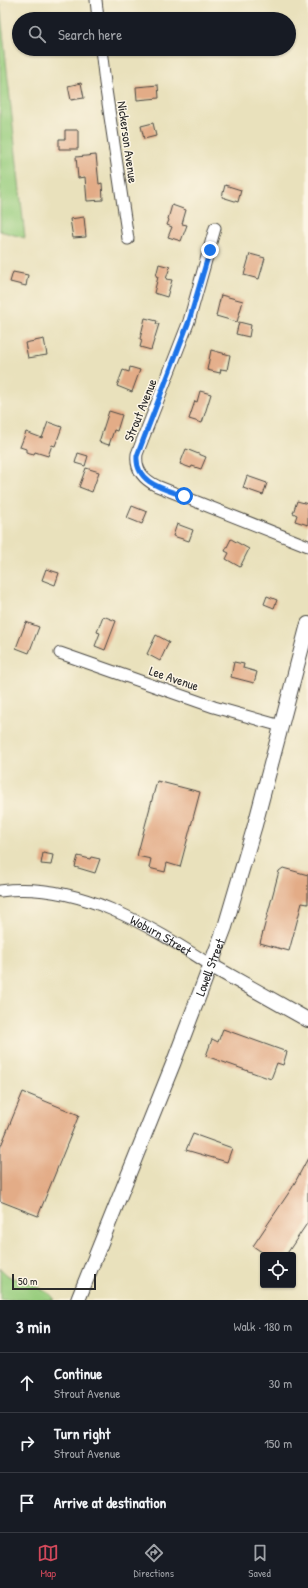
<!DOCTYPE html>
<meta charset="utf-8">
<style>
:root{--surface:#171b24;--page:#242831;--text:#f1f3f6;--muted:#9ea1a6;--line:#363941;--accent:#d1495b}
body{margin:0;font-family:"Patrick Hand",sans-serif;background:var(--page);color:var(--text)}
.controls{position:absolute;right:12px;bottom:12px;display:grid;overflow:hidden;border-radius:4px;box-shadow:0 1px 3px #0004}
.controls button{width:36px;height:36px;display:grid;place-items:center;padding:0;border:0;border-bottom:1px solid var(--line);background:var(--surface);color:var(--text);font:20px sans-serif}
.scale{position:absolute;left:12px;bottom:10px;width:84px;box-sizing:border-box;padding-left:4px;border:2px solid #2b2b2b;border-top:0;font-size:11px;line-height:14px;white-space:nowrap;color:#2b2b2b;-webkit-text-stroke:3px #fcf5e5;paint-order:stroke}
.stop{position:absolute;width:12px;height:12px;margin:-9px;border:3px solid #1a73e8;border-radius:50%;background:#fff}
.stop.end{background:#1a73e8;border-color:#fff;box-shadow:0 1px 4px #0008}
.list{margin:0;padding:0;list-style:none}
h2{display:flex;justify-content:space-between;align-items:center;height:52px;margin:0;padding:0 16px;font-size:17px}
h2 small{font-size:13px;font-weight:400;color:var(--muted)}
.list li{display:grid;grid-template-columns:26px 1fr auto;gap:12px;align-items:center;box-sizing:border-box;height:60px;padding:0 16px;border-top:1px solid var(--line)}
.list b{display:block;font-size:15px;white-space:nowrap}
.list p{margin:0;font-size:13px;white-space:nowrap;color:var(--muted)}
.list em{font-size:13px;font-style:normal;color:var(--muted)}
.icon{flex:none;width:22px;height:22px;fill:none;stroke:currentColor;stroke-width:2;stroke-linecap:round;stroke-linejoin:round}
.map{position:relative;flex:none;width:308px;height:1300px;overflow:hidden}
.search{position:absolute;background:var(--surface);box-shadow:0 1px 3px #0004;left:12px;right:12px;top:12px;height:44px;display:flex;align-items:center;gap:10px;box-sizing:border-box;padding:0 14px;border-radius:22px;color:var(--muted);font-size:15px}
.sheet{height:232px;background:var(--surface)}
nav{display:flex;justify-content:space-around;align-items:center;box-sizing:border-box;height:56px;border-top:1px solid var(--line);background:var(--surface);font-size:11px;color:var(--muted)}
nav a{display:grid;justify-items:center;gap:2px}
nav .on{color:var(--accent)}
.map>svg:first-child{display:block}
.green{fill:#98cd7e;stroke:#627c54}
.building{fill:#e3ac87}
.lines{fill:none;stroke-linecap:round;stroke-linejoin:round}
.minor-casing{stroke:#484641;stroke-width:13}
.major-casing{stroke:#484641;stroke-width:16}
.minor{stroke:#fff;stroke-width:11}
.major{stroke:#fff;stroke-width:14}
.route{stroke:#1a73e8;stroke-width:5}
.labels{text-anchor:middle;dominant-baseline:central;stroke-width:3;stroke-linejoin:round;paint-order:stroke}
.street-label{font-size:13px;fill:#2b2b2b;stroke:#fcf5e5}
</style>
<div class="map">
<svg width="308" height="1300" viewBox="0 0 308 1300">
<rect width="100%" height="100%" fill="#fcf5e5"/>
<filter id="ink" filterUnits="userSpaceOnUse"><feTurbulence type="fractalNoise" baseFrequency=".025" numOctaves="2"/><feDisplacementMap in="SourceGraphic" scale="8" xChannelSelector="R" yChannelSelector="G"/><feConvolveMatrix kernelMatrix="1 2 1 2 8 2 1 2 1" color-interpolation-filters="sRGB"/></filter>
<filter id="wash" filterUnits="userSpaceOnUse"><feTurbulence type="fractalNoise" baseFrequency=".012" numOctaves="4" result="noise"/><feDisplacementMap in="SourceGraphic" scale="16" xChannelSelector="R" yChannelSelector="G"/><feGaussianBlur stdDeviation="0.9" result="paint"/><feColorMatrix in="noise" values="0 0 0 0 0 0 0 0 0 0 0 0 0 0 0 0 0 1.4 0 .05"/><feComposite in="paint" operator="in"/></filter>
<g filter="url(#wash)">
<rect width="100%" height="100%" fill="#e9e1bc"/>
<path class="green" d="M 0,5 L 25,238 L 0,231 Z
M 0,1268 L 7,1275 L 12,1278 L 33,1284 L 51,1295 L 55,1300 L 0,1300 Z"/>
<g id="blocks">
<path class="building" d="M 81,83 L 84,98 L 71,100 L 68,86 Z
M 158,85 L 159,98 L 137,100 L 136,87 Z
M 153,123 L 156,136 L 144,139 L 141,126 Z
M 65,130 L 78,130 L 78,149 L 59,149 L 59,139 L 65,139 Z
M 96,155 L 99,184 L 102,183 L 103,200 L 87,201 L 85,177 L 78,178 L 76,157 Z
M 225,185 L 241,190 L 238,202 L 222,197 Z
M 172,205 L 186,210 L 182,224 L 187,225 L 181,241 L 168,237 L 172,227 L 167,225 L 169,220 L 168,219 Z
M 84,217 L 86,237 L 73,238 L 70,219 Z
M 250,254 L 265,258 L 259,279 L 244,275 Z
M 159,264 L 170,267 L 166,279 L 172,280 L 167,297 L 154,293 L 158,277 L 156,276 Z
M 13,272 L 28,275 L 26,286 L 10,282 Z
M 221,295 L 243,301 L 237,322 L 216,316 Z
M 145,318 L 157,321 L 156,324 L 159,324 L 151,350 L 140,347 L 142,340 L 140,339 Z
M 239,322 L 251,325 L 249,337 L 236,334 Z
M 44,339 L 47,355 L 28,358 L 25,343 Z
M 211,350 L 230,355 L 227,370 L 221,369 L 220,373 L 207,370 Z
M 130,367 L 140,370 L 132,392 L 117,386 L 123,370 L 129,372 Z
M 200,391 L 211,394 L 202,423 L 189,419 L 195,401 L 197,402 Z
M 109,411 L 122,415 L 117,431 L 114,430 L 109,445 L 99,442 Z
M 48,422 L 62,427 L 55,446 L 52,445 L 48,456 L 35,452 L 34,454 L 26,452 L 26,449 L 20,447 L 26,432 L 42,438 Z
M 186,449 L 206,457 L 201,469 L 192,466 L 191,468 L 180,464 Z
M 78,453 L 88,456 L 85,466 L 75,463 Z
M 86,468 L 99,472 L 92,492 L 79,487 Z
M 247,476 L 267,483 L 263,495 L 243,488 Z
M 297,501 L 308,504 L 308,525 L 295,521 L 297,515 L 293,513 Z
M 132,506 L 147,512 L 142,524 L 127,518 Z
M 177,524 L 193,530 L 189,541 L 173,536 Z
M 231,539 L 249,549 L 240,567 L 226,559 L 229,553 L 225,551 Z
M 46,569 L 59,573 L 55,585 L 42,580 Z
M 267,596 L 277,600 L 274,608 L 264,604 Z
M 103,616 L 116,621 L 105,650 L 95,646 L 100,633 L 97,632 Z
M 26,622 L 39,627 L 29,653 L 16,648 Z
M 156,635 L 169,642 L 160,661 L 147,654 Z
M 234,662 L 244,664 L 243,668 L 257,672 L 254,683 L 231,677 Z
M 157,781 L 200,792 L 180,867 L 167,863 L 165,872 L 149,868 L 151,859 L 137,856 Z
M 43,853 L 53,855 L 51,865 L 41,864 Z
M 78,856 L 90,859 L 91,857 L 100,859 L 95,873 L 75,867 Z
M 283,868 L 308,875 L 308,904 L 302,903 L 289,951 L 260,943 L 279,871 Z
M 223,1029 L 287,1052 L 283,1065 L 277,1063 L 271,1079 L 206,1056 L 212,1039 L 218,1042 Z
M 23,1092 L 79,1115 L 38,1216 L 0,1201 L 0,1148 Z
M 193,1134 L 232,1148 L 227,1162 L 186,1150 Z
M 308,1158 L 308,1222 L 286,1255 L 266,1255 L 253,1246 L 292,1188 Z"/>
</g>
</g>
<g filter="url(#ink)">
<use href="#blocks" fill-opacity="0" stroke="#484641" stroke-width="1"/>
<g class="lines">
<g class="minor-casing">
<g id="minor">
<path d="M 96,0 L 98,19"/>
<path d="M 101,49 L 105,83 L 128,239"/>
<path d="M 215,228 L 189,321 L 137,454 C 135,470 143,479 157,486 L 308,546"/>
<path d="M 60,653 L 214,707 L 281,726"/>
<path id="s1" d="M 0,891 C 77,881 149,925 212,966"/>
</g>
</g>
<g class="major-casing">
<g id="major">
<path d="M 212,966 L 308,1020"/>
<path id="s2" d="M 78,1300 L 173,1064 L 225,927 L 255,825 L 308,624"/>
</g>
</g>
<use href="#minor" class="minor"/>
<use href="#major" class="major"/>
</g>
</g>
<g class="lines" filter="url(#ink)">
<path class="route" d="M 184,496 C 164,489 135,483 137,456 L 189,321 L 210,250"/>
</g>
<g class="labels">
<g class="street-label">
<text transform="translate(128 142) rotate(82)">Nickerson Avenue</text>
<text transform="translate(140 410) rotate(-68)">Strout Avenue</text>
<text transform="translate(174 678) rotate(19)">Lee Avenue</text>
<text stroke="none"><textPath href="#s1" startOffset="170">Woburn Street</textPath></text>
<text stroke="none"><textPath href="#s2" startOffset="358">Lowell Street</textPath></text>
</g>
</g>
</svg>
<div class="controls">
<button><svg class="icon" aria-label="locate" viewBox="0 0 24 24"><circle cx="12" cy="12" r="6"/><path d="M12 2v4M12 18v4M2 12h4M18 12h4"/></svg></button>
</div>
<div class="scale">50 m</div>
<div class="stop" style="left:184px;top:496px"></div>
<div class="stop end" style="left:210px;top:250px"></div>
<div class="search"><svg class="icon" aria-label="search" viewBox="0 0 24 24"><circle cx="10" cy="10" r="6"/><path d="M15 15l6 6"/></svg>Search here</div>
</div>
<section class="sheet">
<h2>3 min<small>Walk · 180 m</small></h2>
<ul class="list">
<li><svg class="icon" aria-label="ahead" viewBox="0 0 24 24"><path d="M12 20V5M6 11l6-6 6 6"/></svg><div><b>Continue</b><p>Strout Avenue</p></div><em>30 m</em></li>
<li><svg class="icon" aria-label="right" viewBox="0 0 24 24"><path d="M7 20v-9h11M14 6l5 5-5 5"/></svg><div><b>Turn right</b><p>Strout Avenue</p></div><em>150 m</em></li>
<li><svg class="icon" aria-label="arrive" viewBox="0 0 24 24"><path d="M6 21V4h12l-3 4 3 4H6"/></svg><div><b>Arrive at destination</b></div></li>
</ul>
</section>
<nav>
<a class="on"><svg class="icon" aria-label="map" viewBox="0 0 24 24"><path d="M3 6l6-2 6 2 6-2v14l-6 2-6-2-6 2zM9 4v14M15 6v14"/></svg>Map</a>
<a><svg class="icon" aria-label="directions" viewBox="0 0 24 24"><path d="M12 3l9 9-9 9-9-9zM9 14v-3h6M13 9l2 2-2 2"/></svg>Directions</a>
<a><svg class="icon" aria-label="saved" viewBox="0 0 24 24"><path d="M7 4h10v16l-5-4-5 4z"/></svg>Saved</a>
</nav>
